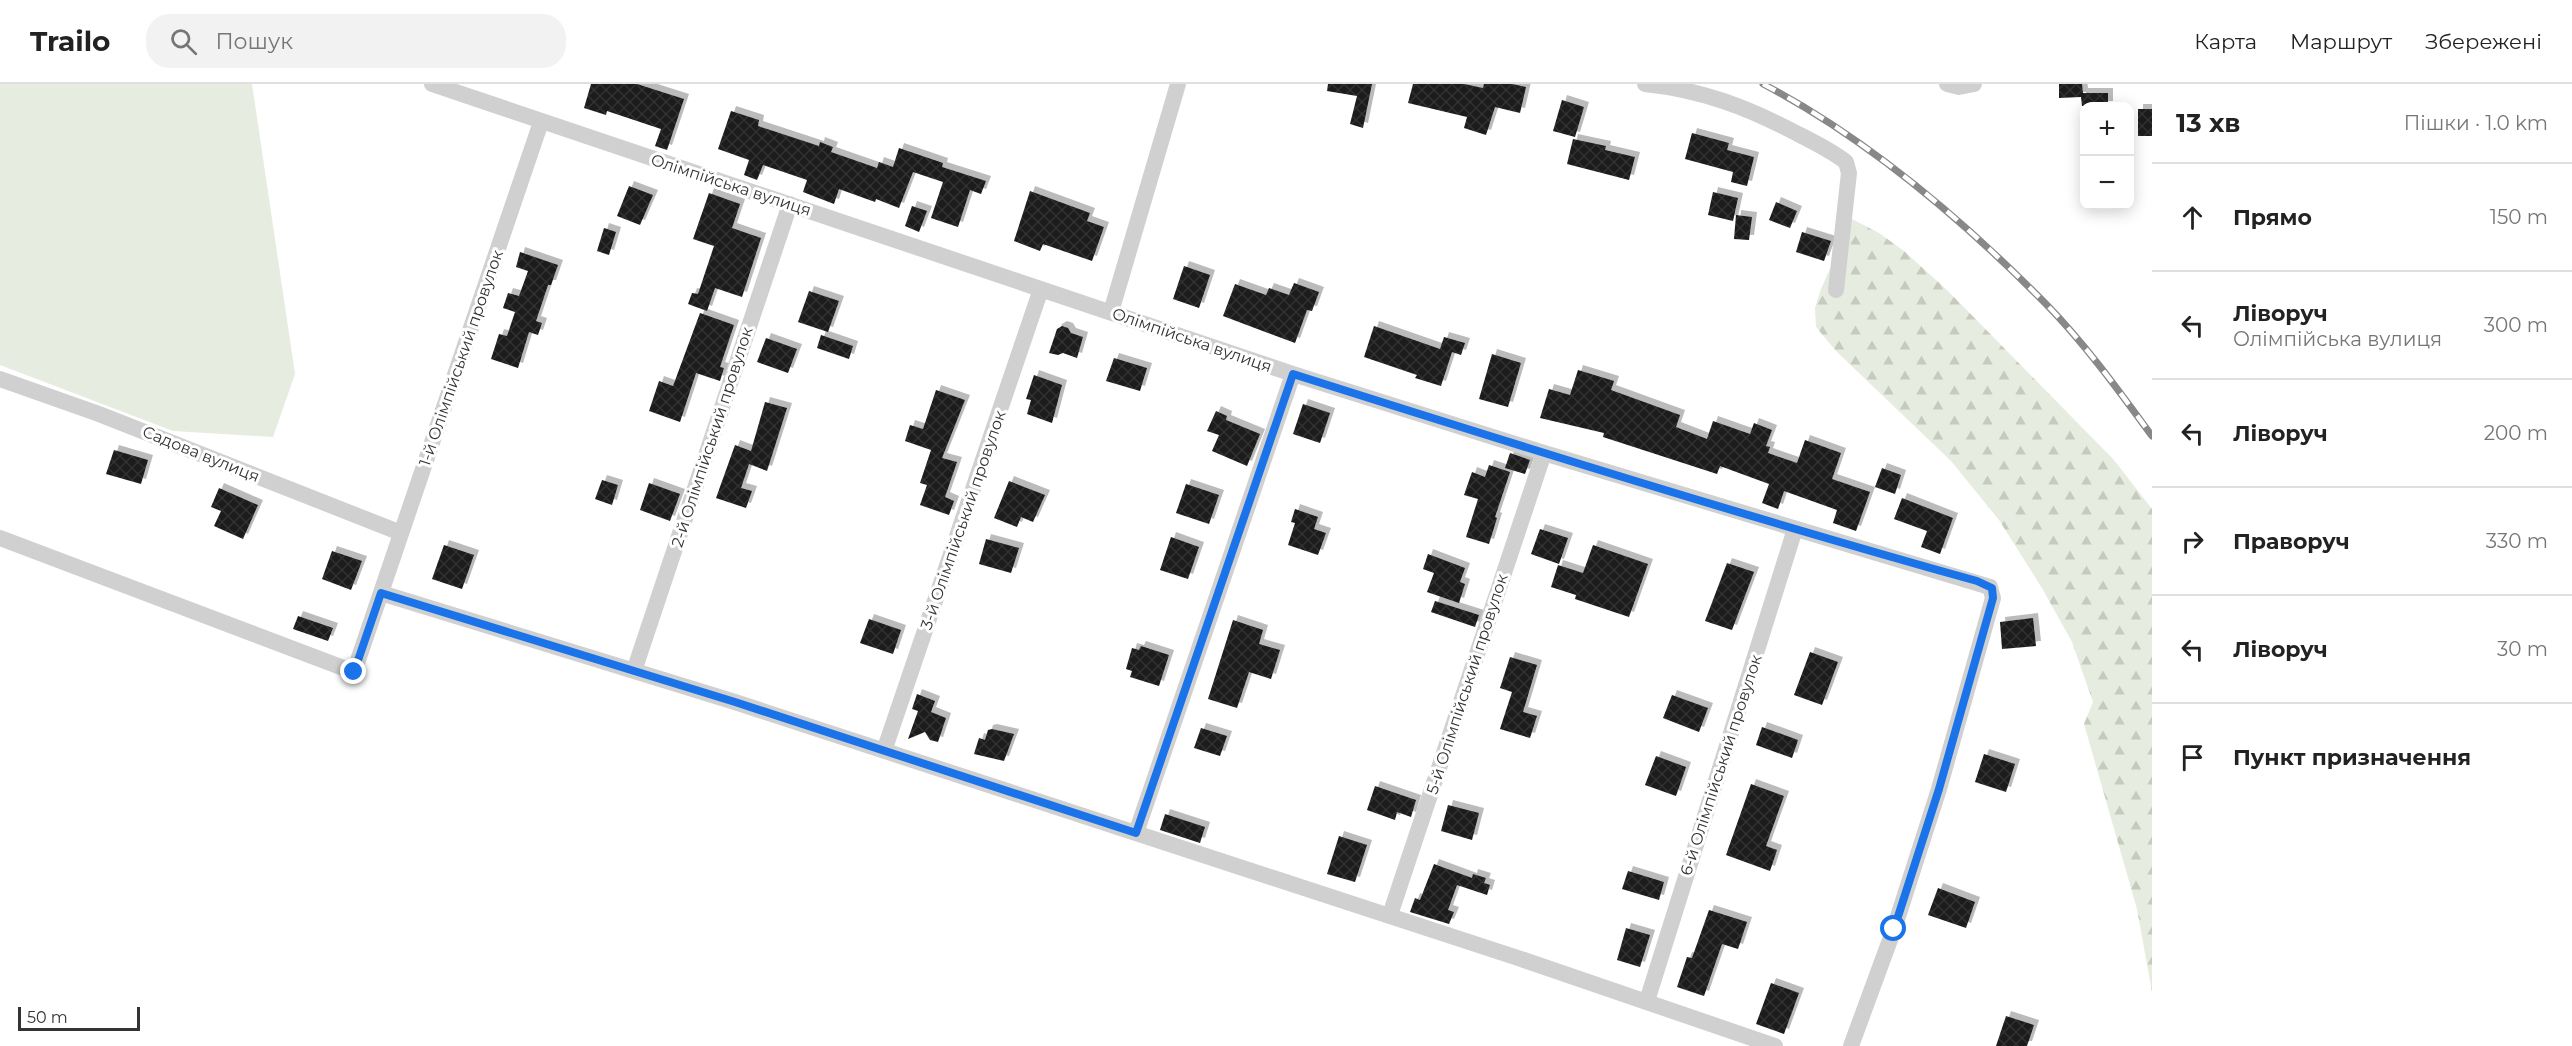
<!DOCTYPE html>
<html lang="uk">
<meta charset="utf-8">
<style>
:root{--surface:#fff;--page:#f2f2f2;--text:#222;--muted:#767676;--line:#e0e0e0}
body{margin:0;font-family:Montserrat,sans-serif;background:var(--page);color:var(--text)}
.controls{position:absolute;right:18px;top:18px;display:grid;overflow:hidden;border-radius:12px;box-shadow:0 3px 15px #0003}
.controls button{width:54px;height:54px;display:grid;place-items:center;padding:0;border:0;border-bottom:2px solid var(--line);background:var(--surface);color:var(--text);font:30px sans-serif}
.scale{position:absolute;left:18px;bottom:15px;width:122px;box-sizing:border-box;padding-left:6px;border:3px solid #333;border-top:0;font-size:16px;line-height:21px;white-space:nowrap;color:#333;-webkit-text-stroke:4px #fff;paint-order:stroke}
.stop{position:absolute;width:18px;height:18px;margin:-14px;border:4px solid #1a73e8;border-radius:50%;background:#fff}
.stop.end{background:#1a73e8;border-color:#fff;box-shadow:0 2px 6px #0008}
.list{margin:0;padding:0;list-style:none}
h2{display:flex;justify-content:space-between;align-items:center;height:78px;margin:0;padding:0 24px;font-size:26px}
h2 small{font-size:20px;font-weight:400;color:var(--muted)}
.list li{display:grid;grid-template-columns:39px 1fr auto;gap:18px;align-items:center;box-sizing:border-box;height:108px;padding:0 24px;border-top:2px solid var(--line)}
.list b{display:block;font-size:22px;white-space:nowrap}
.list p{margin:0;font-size:20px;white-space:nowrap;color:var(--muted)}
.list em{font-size:20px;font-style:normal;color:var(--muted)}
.icon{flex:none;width:33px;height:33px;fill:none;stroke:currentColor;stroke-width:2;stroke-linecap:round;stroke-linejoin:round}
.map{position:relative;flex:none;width:2152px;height:962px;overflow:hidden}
header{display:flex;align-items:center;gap:36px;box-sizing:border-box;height:84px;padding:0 30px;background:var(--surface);border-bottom:2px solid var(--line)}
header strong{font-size:28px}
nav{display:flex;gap:33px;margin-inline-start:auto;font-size:21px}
.search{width:420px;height:54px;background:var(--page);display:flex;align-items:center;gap:15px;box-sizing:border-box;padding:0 21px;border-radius:24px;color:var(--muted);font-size:22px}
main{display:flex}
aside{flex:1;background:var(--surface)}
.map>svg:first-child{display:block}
.grass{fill:#e6ecdf}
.forest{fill:url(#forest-firs)}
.building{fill:url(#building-cross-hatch);filter:url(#shadow)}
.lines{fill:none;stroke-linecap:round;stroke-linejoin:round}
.minor{stroke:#d0d0d0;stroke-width:16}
.rail-casing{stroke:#888;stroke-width:7}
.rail{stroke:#fff;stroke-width:4.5;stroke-dasharray:14;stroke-linecap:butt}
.route{stroke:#1a73e8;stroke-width:8}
.labels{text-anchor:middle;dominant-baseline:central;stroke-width:6;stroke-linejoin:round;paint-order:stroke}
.street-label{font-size:16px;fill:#333;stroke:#fff}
</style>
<header>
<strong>Trailo</strong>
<div class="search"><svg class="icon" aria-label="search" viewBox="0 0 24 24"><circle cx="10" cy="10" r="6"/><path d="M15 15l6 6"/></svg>Пошук</div>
<nav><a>Карта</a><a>Маршрут</a><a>Збережені</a></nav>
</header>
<main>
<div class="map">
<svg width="2152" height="962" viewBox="0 0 2152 962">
<defs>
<pattern id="forest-firs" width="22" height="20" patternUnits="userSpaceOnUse" patternTransform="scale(1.5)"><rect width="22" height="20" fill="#e6ecdf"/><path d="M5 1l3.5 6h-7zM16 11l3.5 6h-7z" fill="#c6cbc0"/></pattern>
<pattern id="building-cross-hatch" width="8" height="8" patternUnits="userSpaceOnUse" patternTransform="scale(1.5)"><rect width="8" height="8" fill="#1a1a1a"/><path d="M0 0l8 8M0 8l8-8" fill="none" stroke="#333"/></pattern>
<filter id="shadow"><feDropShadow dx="5" dy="-5" stdDeviation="0" flood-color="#0004"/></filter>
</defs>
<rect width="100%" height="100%" fill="#fff"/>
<path class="grass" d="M 0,0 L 252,0 L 295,290 L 273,353 L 173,347 L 0,281 Z"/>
<path class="forest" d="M 1852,135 L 1879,149 L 1904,167 L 1947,206 L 2114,376 L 2152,425 L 2152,908 L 2137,825 L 2084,640 L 2093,618 L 2072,558 L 2042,504 L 1999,436 L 1951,377 L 1836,267 L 1816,243 L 1815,224 L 1821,205 Z"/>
<path class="building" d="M 591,0 L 637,0 L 684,15 L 667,66 L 655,62 L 661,45 L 607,27 L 606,31 L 584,24 Z
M 1328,0 L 1372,0 L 1363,44 L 1350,40 L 1357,12 L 1327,7 Z
M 1413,0 L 1464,0 L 1483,4 L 1484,0 L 1512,0 L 1526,3 L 1520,29 L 1495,23 L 1486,51 L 1464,44 L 1467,33 L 1408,19 Z
M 2059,0 L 2082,0 L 2083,9 L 2108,9 L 2108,22 L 2082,22 L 2081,13 L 2059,14 Z
M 1562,16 L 1584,23 L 1575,53 L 1553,47 Z
M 2138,25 L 2152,25 L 2152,52 L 2138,52 Z
M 731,27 L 759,36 L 758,42 L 819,62 L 820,58 L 833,63 L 831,68 L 877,84 L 879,78 L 893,83 L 899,64 L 943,79 L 942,83 L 986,97 L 981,110 L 970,106 L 958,143 L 931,134 L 943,98 L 913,88 L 899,124 L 876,115 L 875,118 L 839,105 L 834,120 L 803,108 L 807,96 L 763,81 L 757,96 L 744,91 L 749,76 L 718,65 Z
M 1692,49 L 1729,59 L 1727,66 L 1754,73 L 1747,102 L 1731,98 L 1733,88 L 1685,75 Z
M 1573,55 L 1606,62 L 1605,66 L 1635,73 L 1629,96 L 1567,80 Z
M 629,102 L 653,111 L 640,141 L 617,132 Z
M 1030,107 L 1090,129 L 1087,137 L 1104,143 L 1092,177 L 1043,160 L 1040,167 L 1014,157 Z
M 1713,108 L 1738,114 L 1733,137 L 1708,131 Z
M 709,109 L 740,120 L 732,144 L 761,154 L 742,213 L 715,204 L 707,227 L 688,220 L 692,209 L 698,210 L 714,162 L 693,155 Z
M 1776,118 L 1797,127 L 1790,144 L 1769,136 Z
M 912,122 L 927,127 L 919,148 L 905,142 Z
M 1736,131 L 1752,133 L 1749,156 L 1734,155 Z
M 604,144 L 616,148 L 609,171 L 597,167 Z
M 1802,148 L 1831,157 L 1824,177 L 1796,168 Z
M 520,168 L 558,181 L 551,201 L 548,201 L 536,237 L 542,239 L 538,251 L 529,248 L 518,284 L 491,275 L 499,250 L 507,252 L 515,228 L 503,224 L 508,209 L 519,212 L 528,187 L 516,183 Z
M 1184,182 L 1210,191 L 1199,224 L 1173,215 Z
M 1294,199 L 1319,208 L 1312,227 L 1307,226 L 1295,259 L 1223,232 L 1235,200 L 1266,211 L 1269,204 L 1289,211 Z
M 809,207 L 839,217 L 828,248 L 798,238 Z
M 700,229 L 734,241 L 720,283 L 724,284 L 720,297 L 696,289 L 680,338 L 649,327 L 659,297 L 673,302 Z
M 1062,242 L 1068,244 L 1071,249 L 1083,253 L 1077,274 L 1063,269 L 1058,271 L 1049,269 L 1057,245 Z
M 1374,242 L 1440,265 L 1444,253 L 1465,259 L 1461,271 L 1452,268 L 1441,302 L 1415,294 L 1417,291 L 1364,273 Z
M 821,251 L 853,262 L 849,275 L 817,264 Z
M 766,254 L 797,265 L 788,289 L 757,278 Z
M 1492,270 L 1521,279 L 1508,323 L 1479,315 Z
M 1114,274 L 1147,284 L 1140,307 L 1106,297 Z
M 1578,286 L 1614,297 L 1611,306 L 1680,331 L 1676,343 L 1707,355 L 1713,337 L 1750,350 L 1754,339 L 1772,346 L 1766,362 L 1770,363 L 1768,369 L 1797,379 L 1805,356 L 1841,369 L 1832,395 L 1870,408 L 1856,447 L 1833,439 L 1837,426 L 1784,407 L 1778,425 L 1762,419 L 1769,400 L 1720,382 L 1717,390 L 1603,353 L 1604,349 L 1540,334 L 1549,305 L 1570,311 Z
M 1034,291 L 1062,301 L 1052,339 L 1027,330 L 1031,316 L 1026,315 Z
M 936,306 L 965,316 L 942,374 L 957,378 L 945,413 L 954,417 L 949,431 L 920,421 L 927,401 L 920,399 L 931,366 L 905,357 L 910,341 L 923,345 Z
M 765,318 L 787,324 L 767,387 L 749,380 L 741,404 L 752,407 L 746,424 L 716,414 L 735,361 L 751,367 Z
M 1303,320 L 1330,329 L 1320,359 L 1293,350 Z
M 1216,327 L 1227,332 L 1226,336 L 1260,350 L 1247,382 L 1212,367 L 1219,351 L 1207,347 Z
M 114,366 L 148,376 L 141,400 L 106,390 Z
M 1510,369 L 1530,376 L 1525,390 L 1505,384 Z
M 1489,381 L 1510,388 L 1495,433 L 1497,434 L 1489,460 L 1466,453 L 1478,415 L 1464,411 L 1472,388 L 1485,393 Z
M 1882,384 L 1901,391 L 1895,410 L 1875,403 Z
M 602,396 L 618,401 L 612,421 L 595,415 Z
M 1009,397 L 1045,411 L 1033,438 L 1021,433 L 1017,443 L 994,434 Z
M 649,399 L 680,410 L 670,437 L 640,426 Z
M 1186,400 L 1219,411 L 1209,440 L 1176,429 Z
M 219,404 L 258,421 L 243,455 L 214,442 L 221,427 L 211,423 Z
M 1902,414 L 1953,434 L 1940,470 L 1921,463 L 1927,447 L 1894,435 Z
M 1295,425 L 1318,433 L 1314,445 L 1326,449 L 1318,471 L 1288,461 L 1295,439 L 1291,438 Z
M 1540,445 L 1568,454 L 1559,480 L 1531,470 Z
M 1171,453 L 1199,463 L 1188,495 L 1160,486 Z
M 986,455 L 1019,464 L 1011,489 L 979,480 Z
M 444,461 L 474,471 L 462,505 L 432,495 Z
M 1593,461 L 1648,480 L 1629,533 L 1575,515 L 1576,511 L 1551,503 L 1558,481 L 1583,489 Z
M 332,467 L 362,477 L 351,506 L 322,495 Z
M 1428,470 L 1465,484 L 1460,498 L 1465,500 L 1459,519 L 1427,508 L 1434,489 L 1423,485 Z
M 1727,479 L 1754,488 L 1732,546 L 1705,537 Z
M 1435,517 L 1479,531 L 1475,543 L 1431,528 Z
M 298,532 L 333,544 L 328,557 L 293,545 Z
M 2033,534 L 2036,562 L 2002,565 L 2000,538 Z
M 869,535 L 901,546 L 893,570 L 860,559 Z
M 1233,536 L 1263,546 L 1259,560 L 1280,566 L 1271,595 L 1249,588 L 1237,624 L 1208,615 Z
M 1141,562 L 1169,571 L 1159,602 L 1130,593 L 1132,587 L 1126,585 L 1132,564 L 1139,566 Z
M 1810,568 L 1838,578 L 1822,621 L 1794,611 Z
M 1510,573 L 1537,581 L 1523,628 L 1537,632 L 1530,654 L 1500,645 L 1512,608 L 1500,604 Z
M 917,610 L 935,617 L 931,628 L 946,634 L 938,658 L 930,656 L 925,648 L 908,655 L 918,627 L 912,625 Z
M 1672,611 L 1708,624 L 1699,648 L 1663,634 Z
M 1762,643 L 1798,656 L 1792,674 L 1756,661 Z
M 1201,644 L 1227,652 L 1220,672 L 1194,664 Z
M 992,645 L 1014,650 L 1004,677 L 974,670 L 979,654 L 985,656 L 988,646 Z
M 1984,670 L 2015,680 L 2006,708 L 1975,698 Z
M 1656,672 L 1686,683 L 1676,712 L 1645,701 Z
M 1751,700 L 1784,712 L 1766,762 L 1777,766 L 1770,787 L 1726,771 Z
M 1375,702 L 1416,716 L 1411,733 L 1397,728 L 1395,736 L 1367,726 Z
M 1448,721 L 1479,729 L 1472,756 L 1441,747 Z
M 1165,730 L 1205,743 L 1200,759 L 1160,746 Z
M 1339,752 L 1367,761 L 1355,798 L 1327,790 Z
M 1434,780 L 1472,794 L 1473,790 L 1486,794 L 1484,799 L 1490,801 L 1487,811 L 1457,801 L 1448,826 L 1454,828 L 1449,840 L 1410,828 L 1415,814 L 1420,816 Z
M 1628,787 L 1664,798 L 1659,816 L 1622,805 Z
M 1938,804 L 1975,818 L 1966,844 L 1928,831 Z
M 1709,826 L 1747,838 L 1738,865 L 1722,860 L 1704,912 L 1677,903 L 1687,873 L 1692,874 Z
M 1626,844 L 1650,851 L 1640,883 L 1617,876 Z
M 1771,899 L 1799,909 L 1784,950 L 1756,940 Z
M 2006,932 L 2034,941 L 2027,962 L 1996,962 Z"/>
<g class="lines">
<path class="minor" d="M 432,0 L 1293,290 L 1544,369 L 1990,503 L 1993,514 L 1939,705 L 1894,845 L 1851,962
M 1645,0 C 1702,6 1747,23 1798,50 C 1814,58 1832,67 1846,78 L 1849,89 L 1836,206
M 1947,0 L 1959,3 L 1974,0
M 1111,228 L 1178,0
M 0,295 L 99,330 L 401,449
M 0,454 L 354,588 L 541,38
M 381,509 L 735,618 L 1518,874 L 1775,962
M 634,587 L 790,120
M 884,667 L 1041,205
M 1136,749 L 1293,290
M 1390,831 L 1544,369
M 1647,917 L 1795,445"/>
<g class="rail-casing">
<path id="rail" d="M 1763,0 C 1868,55 1963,136 2046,220 C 2086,261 2119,307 2152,352"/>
</g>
<use href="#rail" class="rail"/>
</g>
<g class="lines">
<path class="route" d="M 354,588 L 381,509 L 735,618 L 1136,749 L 1293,290 C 1520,362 1747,433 1977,497 L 1992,504 L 1993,514 L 1939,705 L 1894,845"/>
</g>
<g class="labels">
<g class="street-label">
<text transform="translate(731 101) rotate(18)">Олімпійська вулиця</text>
<text transform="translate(1192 256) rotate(19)">Олімпійська вулиця</text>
<text transform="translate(461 274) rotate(-71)">1-й Олімпійський провулок</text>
<text transform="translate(712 353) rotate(-72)">2-й Олімпійський провулок</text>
<text transform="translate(201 370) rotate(22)">Садова вулиця</text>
<text transform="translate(963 436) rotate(-71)">3-й Олімпійський провулок</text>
<text transform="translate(1467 600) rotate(-72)">5-й Олімпійський провулок</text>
<text transform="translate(1721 681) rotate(-72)">6-й Олімпійський провулок</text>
</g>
</g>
</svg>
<div class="controls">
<button>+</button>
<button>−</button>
</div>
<div class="scale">50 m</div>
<div class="stop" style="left:1894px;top:845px"></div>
<div class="stop end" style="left:354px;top:588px"></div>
</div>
<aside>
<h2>13 хв<small>Пішки · 1.0 km</small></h2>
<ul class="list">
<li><svg class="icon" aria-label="ahead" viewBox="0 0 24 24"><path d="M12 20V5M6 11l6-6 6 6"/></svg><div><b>Прямо</b></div><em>150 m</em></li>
<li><svg class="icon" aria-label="left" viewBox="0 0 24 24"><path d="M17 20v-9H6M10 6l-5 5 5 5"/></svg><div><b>Ліворуч</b><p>Олімпійська вулиця</p></div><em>300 m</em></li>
<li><svg class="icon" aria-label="left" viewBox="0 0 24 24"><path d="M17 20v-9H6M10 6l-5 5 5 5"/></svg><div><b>Ліворуч</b></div><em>200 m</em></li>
<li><svg class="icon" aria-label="right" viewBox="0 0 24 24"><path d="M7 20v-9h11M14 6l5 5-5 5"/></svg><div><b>Праворуч</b></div><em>330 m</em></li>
<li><svg class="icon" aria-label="left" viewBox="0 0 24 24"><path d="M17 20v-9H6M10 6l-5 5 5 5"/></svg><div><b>Ліворуч</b></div><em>30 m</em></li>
<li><svg class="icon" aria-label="arrive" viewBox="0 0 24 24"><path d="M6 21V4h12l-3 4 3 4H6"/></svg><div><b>Пункт призначення</b></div></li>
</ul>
</aside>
</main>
